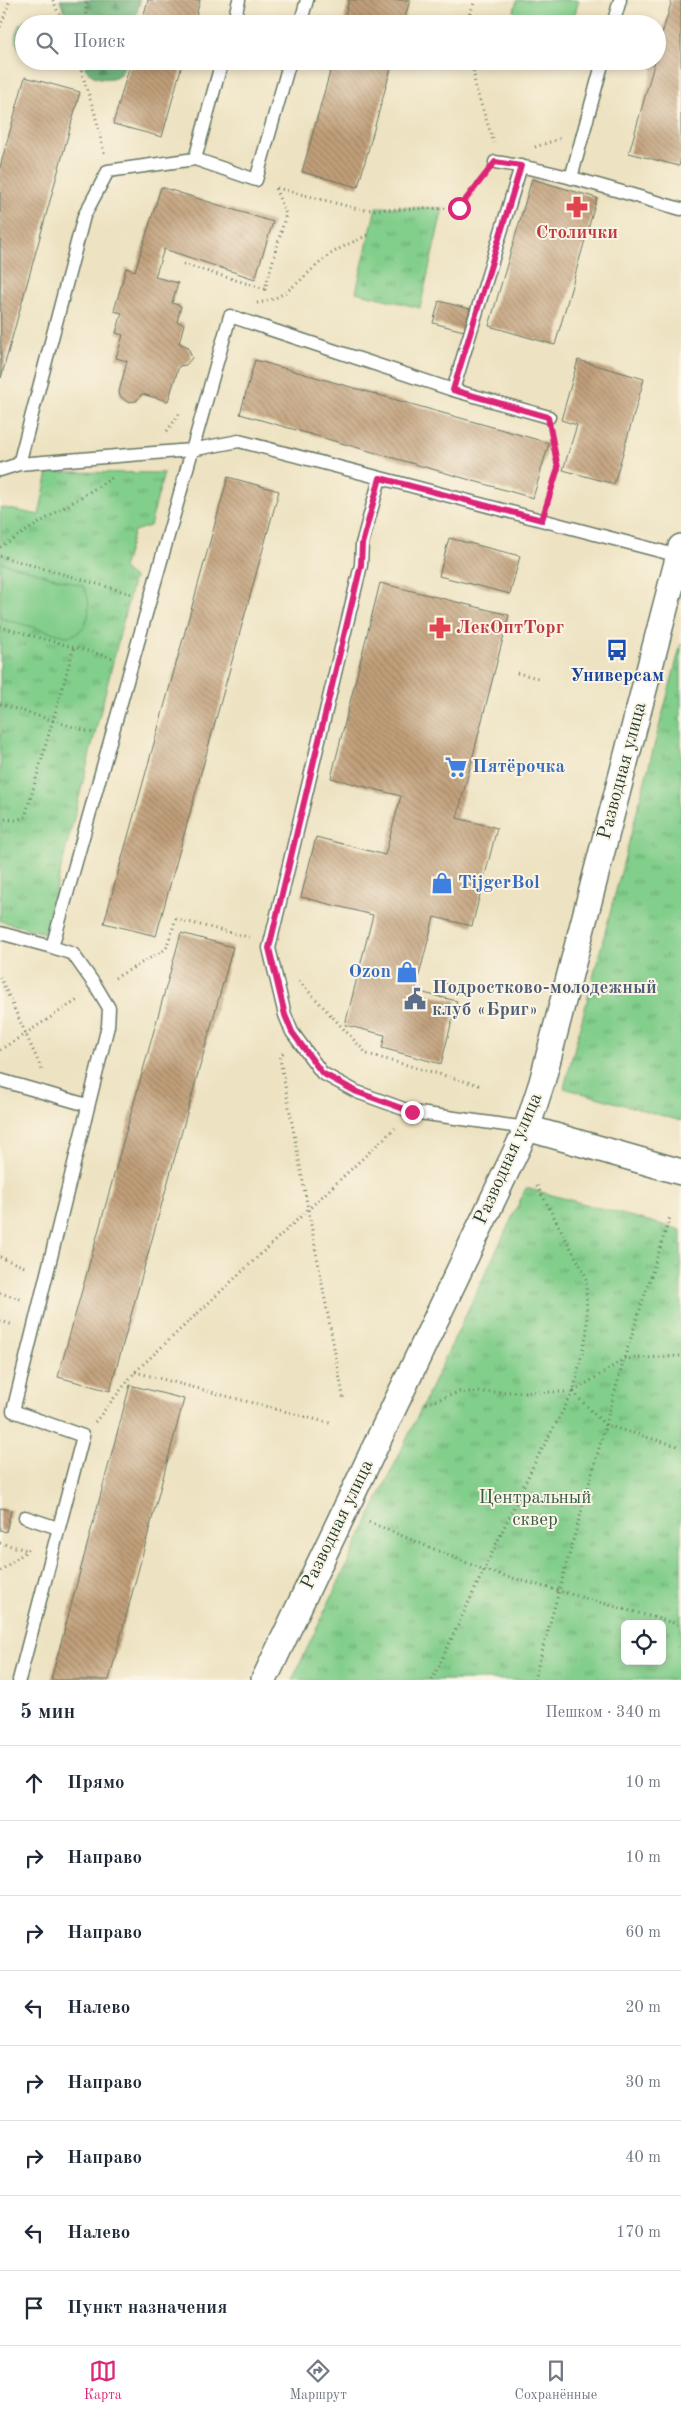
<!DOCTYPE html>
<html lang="ru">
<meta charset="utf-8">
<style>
:root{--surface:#fff;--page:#f6f6f7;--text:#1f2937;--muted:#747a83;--line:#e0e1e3;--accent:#db2777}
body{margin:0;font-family:"Old Standard TT",serif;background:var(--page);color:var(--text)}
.controls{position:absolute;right:15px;bottom:15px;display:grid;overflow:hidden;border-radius:8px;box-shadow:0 2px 8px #0003}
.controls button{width:45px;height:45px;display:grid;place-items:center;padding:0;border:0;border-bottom:1px solid var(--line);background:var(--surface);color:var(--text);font:25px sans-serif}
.stop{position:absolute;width:15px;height:15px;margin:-11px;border:4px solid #db2777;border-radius:50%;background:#fff}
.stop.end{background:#db2777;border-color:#fff;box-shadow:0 1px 5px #0008}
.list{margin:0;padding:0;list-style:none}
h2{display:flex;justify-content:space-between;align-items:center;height:65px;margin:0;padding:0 20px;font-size:21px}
h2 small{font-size:16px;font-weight:400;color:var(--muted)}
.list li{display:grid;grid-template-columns:32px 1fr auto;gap:15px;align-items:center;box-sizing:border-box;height:75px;padding:0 20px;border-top:1px solid var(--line)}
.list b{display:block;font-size:19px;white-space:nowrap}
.list em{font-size:16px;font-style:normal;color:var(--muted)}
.icon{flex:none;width:28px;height:28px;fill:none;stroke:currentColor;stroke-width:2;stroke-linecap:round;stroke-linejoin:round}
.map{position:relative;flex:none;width:681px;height:1680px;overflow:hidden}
.search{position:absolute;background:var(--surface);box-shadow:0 2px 8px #0003;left:15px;right:15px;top:15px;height:55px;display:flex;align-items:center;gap:12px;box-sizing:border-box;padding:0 18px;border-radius:28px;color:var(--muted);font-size:19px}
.sheet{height:665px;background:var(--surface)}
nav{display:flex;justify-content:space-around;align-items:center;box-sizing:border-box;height:70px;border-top:1px solid var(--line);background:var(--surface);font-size:14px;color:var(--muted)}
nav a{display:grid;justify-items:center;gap:2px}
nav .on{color:var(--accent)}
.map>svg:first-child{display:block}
.forest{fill:url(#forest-firs);stroke:#447756}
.park{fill:url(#park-tufts);stroke:#508660;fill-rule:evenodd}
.pitch{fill:#82ce8b;stroke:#508660}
.building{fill:url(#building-back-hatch)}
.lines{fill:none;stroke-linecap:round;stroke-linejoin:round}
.lane-casing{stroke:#677765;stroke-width:15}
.street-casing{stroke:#677765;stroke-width:28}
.path{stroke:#677765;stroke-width:3;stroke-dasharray:1 4;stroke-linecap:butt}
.lane{stroke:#fff;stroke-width:12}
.street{stroke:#fff;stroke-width:25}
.route{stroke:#db2777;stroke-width:6}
.labels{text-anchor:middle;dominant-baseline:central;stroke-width:4;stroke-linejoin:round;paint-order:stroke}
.health-label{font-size:19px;font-weight:bold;fill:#be3a42;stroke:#fcf5e5}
.transit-label{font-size:19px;font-weight:bold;fill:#164399;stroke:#fcf5e5}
.shop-label{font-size:19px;font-weight:bold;fill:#366cbe;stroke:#fcf5e5;text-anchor:start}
.street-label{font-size:19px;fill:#1f3d34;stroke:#fcf5e5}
.service-label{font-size:19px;font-weight:bold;fill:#4e5e75;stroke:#fcf5e5;text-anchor:start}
.park-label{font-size:19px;fill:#335a45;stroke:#fcf5e5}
</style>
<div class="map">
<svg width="681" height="1680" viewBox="0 0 681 1680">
<defs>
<pattern id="forest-firs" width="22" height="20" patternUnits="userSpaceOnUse" patternTransform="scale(1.25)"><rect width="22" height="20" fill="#69b177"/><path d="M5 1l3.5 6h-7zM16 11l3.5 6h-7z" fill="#569162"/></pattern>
<pattern id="park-tufts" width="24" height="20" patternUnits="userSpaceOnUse" patternTransform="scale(1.25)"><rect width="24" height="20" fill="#82ce8b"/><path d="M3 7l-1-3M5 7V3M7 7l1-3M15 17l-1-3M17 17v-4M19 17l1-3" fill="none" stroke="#6aa872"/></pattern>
<pattern id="building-back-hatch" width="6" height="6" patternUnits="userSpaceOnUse" patternTransform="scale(1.25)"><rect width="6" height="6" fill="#c19f79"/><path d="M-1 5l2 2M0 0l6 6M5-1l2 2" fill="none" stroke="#9c8364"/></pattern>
</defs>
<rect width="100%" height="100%" fill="#fcf5e5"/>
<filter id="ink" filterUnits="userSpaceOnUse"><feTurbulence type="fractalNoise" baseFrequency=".02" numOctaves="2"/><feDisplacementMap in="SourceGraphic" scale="10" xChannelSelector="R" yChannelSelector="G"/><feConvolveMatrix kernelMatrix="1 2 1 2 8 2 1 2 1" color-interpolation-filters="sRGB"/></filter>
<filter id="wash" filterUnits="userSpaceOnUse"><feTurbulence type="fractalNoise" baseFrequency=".0096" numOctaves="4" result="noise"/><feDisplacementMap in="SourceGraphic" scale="20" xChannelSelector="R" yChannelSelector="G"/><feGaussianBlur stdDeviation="1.12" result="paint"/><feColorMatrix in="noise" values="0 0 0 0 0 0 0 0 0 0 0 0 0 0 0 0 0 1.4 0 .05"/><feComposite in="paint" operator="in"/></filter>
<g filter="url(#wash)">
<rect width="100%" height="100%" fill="#ede2c1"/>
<path class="forest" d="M 60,0 L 140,0 L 134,24 L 92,24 L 87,19 L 81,24 L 68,24 Z
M 32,17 L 46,19 L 52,24 L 24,24 L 24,54 C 10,42 14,23 32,17 Z
M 84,61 L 126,61 L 121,74 C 109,83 84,79 84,61 Z"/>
<path class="park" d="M 376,207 L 443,208 L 420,308 L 356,292 Z
M 48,472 L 164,473 L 150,526 L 134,531 L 123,569 L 134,578 L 45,933 L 0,921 L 0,507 L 39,515 Z
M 681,644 L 681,1121 L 564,1088 Z
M 526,1188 L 681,1230 L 681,1680 L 292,1680 ZM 625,1624 L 662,1624 L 662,1661 L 625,1661 Z"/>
<path class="pitch" d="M 517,0 L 579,0 L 572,24 L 510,24 Z
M 0,562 L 83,586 C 94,604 90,636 65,636 L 0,618 Z"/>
<g id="blocks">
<path class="building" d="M 148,0 L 200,0 L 194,24 L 141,24 Z
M 349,0 L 410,0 L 403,24 L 343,24 Z
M 672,0 L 681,0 L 681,159 L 679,166 L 629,153 L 655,61 L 657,61 L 657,51 Z
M 131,61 L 183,61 L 162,137 L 113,124 Z
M 333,61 L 393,61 L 358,187 L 302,172 Z
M 25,77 L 80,92 L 1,378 L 0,167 Z
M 532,179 L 597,198 L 555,345 L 489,326 Z
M 161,187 L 273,222 L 255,279 L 164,249 L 155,277 L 178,283 L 172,303 L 181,306 L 177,322 L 184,324 L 179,343 L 188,347 L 192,358 L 186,365 L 179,366 L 168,401 L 142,394 L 136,401 L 127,402 L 120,396 L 119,392 L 127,361 L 116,358 L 123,335 L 116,333 L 122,313 L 114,311 L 126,268 L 135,271 Z
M 439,301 L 470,309 L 464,331 L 433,323 Z
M 255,360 L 549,443 L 533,498 L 240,414 Z
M 578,360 L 644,379 L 614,484 L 563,470 L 577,425 L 561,420 Z
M 228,477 L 279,491 L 156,936 L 104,923 Z
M 449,538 L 520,556 L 510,594 L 439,576 Z
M 380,583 L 509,615 L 457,818 L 497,828 L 472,926 L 434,917 L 415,991 L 457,1001 L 441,1064 L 382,1048 L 385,1035 L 345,1025 L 373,915 L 301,897 L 316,837 L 385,855 L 401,796 L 331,778 Z
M 181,933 L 233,947 L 110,1391 L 58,1377 Z
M 130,1385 L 184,1399 L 109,1680 L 51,1680 Z
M 0,1508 L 11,1510 L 6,1532 L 0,1530 Z"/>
</g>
</g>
<g filter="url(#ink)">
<use href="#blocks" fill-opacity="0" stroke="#677765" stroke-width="1"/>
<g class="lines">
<g class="lane-casing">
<path id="lane" d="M 233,24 L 239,0
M 300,24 L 307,0
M 613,24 L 620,0
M 222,61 L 195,159 L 256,180 L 290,61
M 495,162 C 558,171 620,192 681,209
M 571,178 L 603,61
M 453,390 L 549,417
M 19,464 L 84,216 L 108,171 L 195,159
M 0,470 L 19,464 L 191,450 L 239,441 L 679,556
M 380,478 L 362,544 L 361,565 L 269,948 L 285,1015 L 292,1032 L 322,1073 L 357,1092 L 412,1112 L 527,1128
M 0,933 L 52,947
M 0,1080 L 87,1105
M 25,1517 L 58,1528
M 19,1680 L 83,1436 L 13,1411 L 108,1026 L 109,1008 L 97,988 L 73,954 L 52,947 L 230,316 L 453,390 L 521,166"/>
</g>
<g class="street-casing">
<path id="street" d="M 527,1128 L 681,1172
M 264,1680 L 527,1128 L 542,1082 L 681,547"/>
</g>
<path class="path" d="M 53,0 L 63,24
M 573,21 L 575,24
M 85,24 L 87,0
M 471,24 L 470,14 L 475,0
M 0,27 L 10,0
M 78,61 L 95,114 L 104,153
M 473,61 L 475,86 L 494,143
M 535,147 L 562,138
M 277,188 L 362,210 L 459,208 L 483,177
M 183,264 L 265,289 L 286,214 L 275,188
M 257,303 C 291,299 308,268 334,252 C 345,245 358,240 370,234
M 167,431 L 180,413
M 548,501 L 558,468 L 552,437
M 0,547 L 112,478
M 0,556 L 132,594
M 0,627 L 113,658
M 517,673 L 538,678
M 0,704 L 93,733
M 0,819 L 17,820 L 25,817 L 74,647
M 0,977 L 42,1070
M 115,978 L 166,949 L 176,919 L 252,938
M 299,981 L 367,1054 L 482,1086
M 441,998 L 446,982
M 0,1050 L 79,999
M 283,1053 L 280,1059 L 344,1401
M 0,1257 L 27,1268
M 0,1293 L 21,1299
M 0,1321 L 14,1325
M 135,1372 L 333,1424
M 573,1392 L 605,1425 L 681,1447
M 426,1404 L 459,1392 L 573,1392 L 624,1359 L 681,1356
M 95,1422 L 135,1372 L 395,1128
M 369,1522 L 484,1570 L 681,1625
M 0,1543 L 27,1550
M 0,1571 L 32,1547
M 432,1680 L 534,1464 L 573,1392 L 587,1332 L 586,1276 L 536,1184
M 534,1680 L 624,1359 L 670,1217"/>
<use href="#lane" class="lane"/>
<use href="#street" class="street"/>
</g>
</g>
<g class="lines" filter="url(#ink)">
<path class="route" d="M 412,1112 L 357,1092 L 322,1073 L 292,1032 L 285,1015 L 269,948 L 361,565 L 362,544 L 380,478 L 542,520 L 558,468 L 548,417 L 453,390 L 521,166 L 495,162 L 459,208"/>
</g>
<defs>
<g id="pharmacy-bare" transform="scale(1.725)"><path d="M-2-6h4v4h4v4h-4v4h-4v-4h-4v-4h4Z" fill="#e0444e" stroke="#fcf5e5" stroke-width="2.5" paint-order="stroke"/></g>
<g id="bus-bare" transform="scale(1.725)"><path d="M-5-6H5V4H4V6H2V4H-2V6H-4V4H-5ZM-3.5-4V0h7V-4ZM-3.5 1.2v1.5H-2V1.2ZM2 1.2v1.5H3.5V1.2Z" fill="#1a4fb4" stroke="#fcf5e5" stroke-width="2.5" paint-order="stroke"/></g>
<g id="supermarket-bare" transform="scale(1.725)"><path d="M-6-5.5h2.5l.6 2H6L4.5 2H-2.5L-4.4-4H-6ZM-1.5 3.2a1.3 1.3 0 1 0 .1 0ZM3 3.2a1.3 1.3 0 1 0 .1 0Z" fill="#3f7fe0" stroke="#fcf5e5" stroke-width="2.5" paint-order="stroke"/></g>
<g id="shop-bare" transform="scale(1.725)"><path d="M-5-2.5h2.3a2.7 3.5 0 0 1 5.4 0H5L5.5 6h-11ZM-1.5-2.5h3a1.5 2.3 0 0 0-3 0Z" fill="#3f7fe0" stroke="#fcf5e5" stroke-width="2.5" paint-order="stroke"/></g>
<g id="civic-bare" transform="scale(1.725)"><path d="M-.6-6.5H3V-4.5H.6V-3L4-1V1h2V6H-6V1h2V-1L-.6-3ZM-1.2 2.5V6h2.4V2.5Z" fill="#5c6f8a" stroke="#fcf5e5" stroke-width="2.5" paint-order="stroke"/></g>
</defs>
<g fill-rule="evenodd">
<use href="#pharmacy-bare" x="577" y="207"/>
<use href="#pharmacy-bare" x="440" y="628"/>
<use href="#bus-bare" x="617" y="650"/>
<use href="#supermarket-bare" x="456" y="767"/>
<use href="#shop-bare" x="442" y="883"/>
<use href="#shop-bare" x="407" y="972"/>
<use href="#civic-bare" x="415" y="999"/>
</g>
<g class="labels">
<g class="health-label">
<text x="577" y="233">Столички</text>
<text x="456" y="628" text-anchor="start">ЛекОптТорг</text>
</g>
<g class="transit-label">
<text x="617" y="676">Универсам</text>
</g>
<g class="shop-label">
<text x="472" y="767">Пятёрочка</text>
<text x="458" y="883">TijgerBol</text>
<text x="391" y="972" text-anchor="end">Ozon</text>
</g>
<g class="street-label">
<text transform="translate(623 771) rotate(-75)">Разводная улица</text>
<text transform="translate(509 1159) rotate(-66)">Разводная улица</text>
<text transform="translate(338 1525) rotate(-64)">Разводная улица</text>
</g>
<g class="service-label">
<text x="432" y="988">Подростково-молодежный<tspan x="432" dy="22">клуб «Бриг»</tspan></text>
</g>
<g class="park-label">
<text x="535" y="1498">Центральный<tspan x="535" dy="22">сквер</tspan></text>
</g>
</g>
</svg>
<div class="controls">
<button><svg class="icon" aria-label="locate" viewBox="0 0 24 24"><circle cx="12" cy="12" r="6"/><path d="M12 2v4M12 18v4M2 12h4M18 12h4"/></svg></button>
</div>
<div class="stop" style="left:459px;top:208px"></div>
<div class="stop end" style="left:412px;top:1112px"></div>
<div class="search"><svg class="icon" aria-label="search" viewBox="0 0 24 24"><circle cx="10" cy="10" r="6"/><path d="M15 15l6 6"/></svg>Поиск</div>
</div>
<section class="sheet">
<h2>5 мин<small>Пешком · 340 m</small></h2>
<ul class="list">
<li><svg class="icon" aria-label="ahead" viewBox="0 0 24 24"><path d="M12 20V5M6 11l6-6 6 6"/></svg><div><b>Прямо</b></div><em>10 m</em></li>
<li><svg class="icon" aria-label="right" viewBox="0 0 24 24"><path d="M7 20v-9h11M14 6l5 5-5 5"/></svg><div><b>Направо</b></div><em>10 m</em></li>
<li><svg class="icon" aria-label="right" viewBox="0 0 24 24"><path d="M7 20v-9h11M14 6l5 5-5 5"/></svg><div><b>Направо</b></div><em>60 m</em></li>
<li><svg class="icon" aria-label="left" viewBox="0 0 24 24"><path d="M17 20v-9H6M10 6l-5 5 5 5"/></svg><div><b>Налево</b></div><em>20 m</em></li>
<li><svg class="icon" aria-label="right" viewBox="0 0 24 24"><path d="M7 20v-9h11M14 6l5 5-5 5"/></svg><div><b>Направо</b></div><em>30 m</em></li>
<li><svg class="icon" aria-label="right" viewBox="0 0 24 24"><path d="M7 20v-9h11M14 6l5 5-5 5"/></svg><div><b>Направо</b></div><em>40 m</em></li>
<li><svg class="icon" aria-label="left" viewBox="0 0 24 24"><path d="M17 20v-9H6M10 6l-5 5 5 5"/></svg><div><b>Налево</b></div><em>170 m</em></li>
<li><svg class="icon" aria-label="arrive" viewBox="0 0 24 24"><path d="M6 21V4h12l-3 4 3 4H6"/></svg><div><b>Пункт назначения</b></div></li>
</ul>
</section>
<nav>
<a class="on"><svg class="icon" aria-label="map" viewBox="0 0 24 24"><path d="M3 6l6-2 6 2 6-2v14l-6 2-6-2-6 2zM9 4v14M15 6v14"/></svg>Карта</a>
<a><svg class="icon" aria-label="directions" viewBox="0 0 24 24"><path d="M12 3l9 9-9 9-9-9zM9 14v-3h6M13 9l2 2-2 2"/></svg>Маршрут</a>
<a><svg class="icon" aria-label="saved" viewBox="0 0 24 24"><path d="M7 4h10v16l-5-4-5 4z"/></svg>Сохранённые</a>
</nav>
